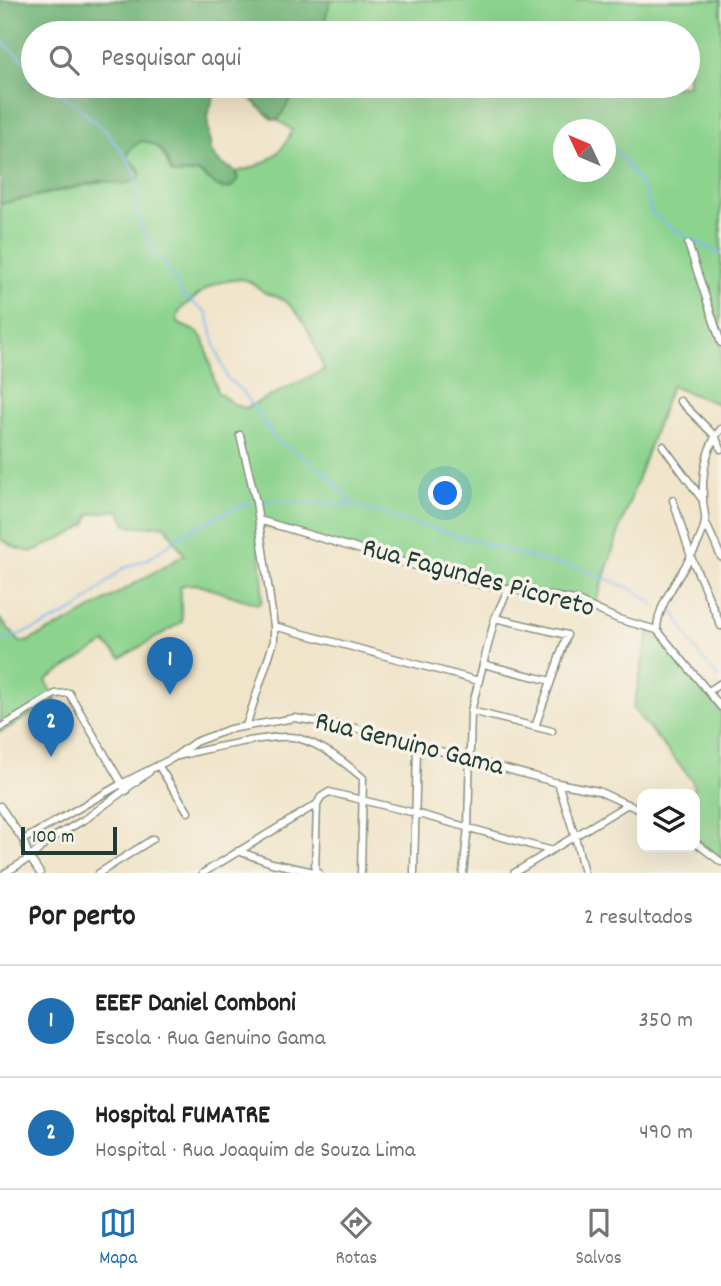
<!DOCTYPE html>
<html lang="pt">
<meta charset="utf-8">
<style>
:root{--surface:#fff;--page:#f6f6f6;--text:#202124;--muted:#757577;--line:#e0e0e0;--accent:#1f6fb2}
body{margin:0;font-family:Dekko,sans-serif;background:var(--page);color:var(--text)}
.controls{position:absolute;right:21px;bottom:21px;display:grid;overflow:hidden;border-radius:14px;box-shadow:0 7px 28px #0002}
.controls button{width:63px;height:63px;display:grid;place-items:center;padding:0;border:0;border-bottom:2px solid var(--line);background:var(--surface);color:var(--text);font:35px sans-serif}
.compass{position:absolute;left:553px;top:119px;width:63px;height:63px;border-radius:50%;background:var(--surface);box-shadow:0 7px 28px #0002;rotate:314deg}
.scale{position:absolute;left:21px;bottom:18px;width:96px;box-sizing:border-box;padding-left:7px;border:4px solid #1f3d34;border-top:0;font-size:19px;line-height:24px;white-space:nowrap;color:#1f3d34;-webkit-text-stroke:5px #f7f3e8;paint-order:stroke}
.you{position:absolute;left:446px;top:494px;width:24px;height:24px;margin:-18px;border:5px solid #fff;border-radius:50%;background:#1a73e8;box-shadow:0 0 0 10px #1a73e833}
.badge{display:grid;place-items:center;width:46px;height:46px;border-radius:50%;background:var(--accent);color:#fff;font-size:23px;font-weight:700}
.pin{position:absolute;translate:-50% -58px;filter:drop-shadow(0 2px 4px #0008)}
.pin::after{content:'';position:absolute;top:37px;width:24px;height:21px;background:inherit;clip-path:polygon(0 0,100% 0,50% 100%)}
.list{margin:0;padding:0;list-style:none}
h2{display:flex;justify-content:space-between;align-items:center;height:91px;margin:0;padding:0 28px;font-size:30px}
h2 small{font-size:23px;font-weight:400;color:var(--muted)}
.list li{display:grid;grid-template-columns:46px 1fr auto;gap:21px;align-items:center;box-sizing:border-box;height:112px;padding:0 28px;border-top:2px solid var(--line)}
.list b{display:block;font-size:26px;white-space:nowrap}
.list p{margin:0;font-size:23px;white-space:nowrap;color:var(--muted)}
.list em{font-size:23px;font-style:normal;color:var(--muted)}
.icon{flex:none;width:38px;height:38px;fill:none;stroke:currentColor;stroke-width:2;stroke-linecap:round;stroke-linejoin:round}
.map{position:relative;flex:none;width:721px;height:873px;overflow:hidden}
.search{position:absolute;background:var(--surface);box-shadow:0 7px 28px #0002;left:21px;right:21px;top:21px;height:77px;display:flex;align-items:center;gap:18px;box-sizing:border-box;padding:0 24px;border-radius:38px;color:var(--muted);font-size:26px}
.sheet{height:315px;background:var(--surface)}
nav{display:flex;justify-content:space-around;align-items:center;box-sizing:border-box;height:98px;border-top:2px solid var(--line);background:var(--surface);font-size:19px;color:var(--muted)}
nav a{display:grid;justify-items:center;gap:4px}
nav .on{color:var(--accent)}
.map>svg:first-child{display:block}
.green{fill:#8cd38d;stroke:#568860;stroke-width:2;fill-rule:evenodd}
.forest{fill:#71b578;stroke:#487956;stroke-width:2}
.lines{fill:none;stroke-linecap:round;stroke-linejoin:round}
.stream{stroke:#86b8f3;stroke-width:2}
.street-casing{stroke:#88907e;stroke-width:9}
.street{stroke:#fff;stroke-width:6}
.labels{text-anchor:middle;dominant-baseline:central;stroke-width:7;stroke-linejoin:round;paint-order:stroke}
.street-label{font-size:28px;fill:#1f3d34;stroke:#f7f3e8}
</style>
<div class="map">
<svg width="721" height="873" viewBox="0 0 721 873">
<rect width="100%" height="100%" fill="#f7f3e8"/>
<filter id="ink" filterUnits="userSpaceOnUse"><feTurbulence type="fractalNoise" baseFrequency=".0143" numOctaves="2"/><feDisplacementMap in="SourceGraphic" scale="14" xChannelSelector="R" yChannelSelector="G"/><feConvolveMatrix kernelMatrix="1 2 1 2 8 2 1 2 1" color-interpolation-filters="sRGB"/></filter>
<filter id="wash" filterUnits="userSpaceOnUse"><feTurbulence type="fractalNoise" baseFrequency=".00686" numOctaves="4" result="noise"/><feDisplacementMap in="SourceGraphic" scale="28" xChannelSelector="R" yChannelSelector="G"/><feGaussianBlur stdDeviation="1.57" result="paint"/><feColorMatrix in="noise" values="0 0 0 0 0 0 0 0 0 0 0 0 0 0 0 0 0 1.4 0 .05"/><feComposite in="paint" operator="in"/></filter>
<g filter="url(#wash)">
<rect width="100%" height="100%" fill="#f0e4c9"/>
<path class="green" d="M 330,0 L 721,0 L 721,405 L 671,386 L 620,528 L 595,606 L 576,599 L 468,582 L 260,525 L 257,531 L 263,583 L 261,603 L 257,604 L 196,584 L 183,585 L 180,588 L 182,622 L 121,658 L 105,643 L 46,680 L 56,701 L 0,732 L 0,619 L 20,642 L 26,642 L 70,621 L 184,555 L 165,525 L 132,527 L 126,524 L 119,510 L 90,514 L 86,524 L 73,533 L 31,552 L 16,548 L 0,539 L 0,204 L 106,181 L 139,168 L 127,158 L 130,148 L 142,141 C 161,142 165,158 171,173 L 178,175 L 198,172 L 220,188 L 237,176 L 236,172 C 261,167 283,156 292,130 L 278,120 L 299,86 L 688,86 L 688,33 L 321,33 ZM 564,130 L 606,130 L 606,172 L 564,172 ZM 242,279 C 253,281 256,287 265,293 C 268,295 272,295 276,296 C 304,309 314,343 324,370 L 246,408 L 237,406 L 217,392 L 204,339 L 197,332 L 179,324 L 177,318 C 179,309 184,306 191,301 C 209,285 217,281 242,279 Z
M 649,632 L 668,644 L 721,711 L 721,858 L 695,839 L 695,794 L 691,794 L 694,787 L 692,780 L 633,709 Z"/>
<path class="forest" d="M 0,0 L 330,0 L 330,2 L 321,33 L 33,33 L 33,86 L 218,86 L 207,116 L 211,152 L 220,163 L 234,170 L 238,179 C 226,201 212,179 198,172 L 175,174 C 167,169 171,166 167,158 C 163,149 152,142 142,141 C 134,146 128,148 127,158 L 141,172 L 139,180 L 123,184 L 100,181 L 0,204 Z
M 237,86 L 299,86 L 278,120 L 272,119 Z"/>
<g class="lines">
<path class="stream" d="M 0,40 L 33,69
M 53,86 L 105,130 L 128,159 L 138,180 L 134,200 L 140,224 L 151,244 L 153,253 L 167,265 L 169,272 L 176,281 L 181,294 L 207,313 L 215,345 L 227,378 L 243,392 L 276,440 L 324,471 L 353,505
M 588,113 L 599,130
M 606,138 C 623,162 646,184 652,214 L 672,228 L 721,255
M 260,500 L 353,505 L 539,560 L 578,568 L 632,589 L 657,606
M 666,608 C 682,616 681,629 691,643 C 698,655 710,667 719,678
M 0,641 L 43,626 L 78,608 L 122,569 L 150,558 L 180,536 L 232,509 L 251,502"/>
</g>
</g>
<g filter="url(#ink)">
<g class="lines">
<g class="street-casing">
<path id="street" d="M 688,244 L 721,343
M 680,401 L 715,436 L 721,449
M 721,429 C 705,448 702,476 703,500 C 703,507 706,515 705,522 C 698,559 657,596 657,630 L 721,707
M 240,435 L 256,502 L 274,626 L 274,641 L 246,726
M 663,446 L 702,499
M 673,500 L 691,557 L 721,626
M 259,520 L 474,583 L 575,600 L 618,619 L 657,630
M 705,521 L 721,557
M 495,618 L 567,635 L 535,727
M 274,626 L 479,681
M 483,664 L 551,681
M 709,691 L 721,683
M 471,711 L 552,731
M 0,728 L 55,694 L 69,693 L 126,791
M 178,756 C 203,750 276,732 298,738 C 324,746 343,761 363,778 L 361,873
M 158,765 L 188,812
M 558,783 L 598,791 L 642,811
M 0,806 L 23,840 L 30,858 L 40,873
M 23,840 L 121,784 L 173,758 L 195,742 L 230,729 L 295,718 L 355,728 L 558,783 L 575,836 L 584,873
M 695,842 L 721,862
M 238,851 L 272,863 L 319,873
M 315,872 L 317,804
M 5,873 L 30,858 L 49,840 L 87,818 L 149,772
M 99,873 L 153,839
M 203,873 L 317,804 L 321,797 L 329,792 L 415,813 L 549,850
M 414,873 L 417,747
M 463,873 L 468,827 L 471,711 L 495,618 L 508,590
M 514,873 L 628,804"/>
</g>
<use href="#street" class="street"/>
</g>
</g>
<g class="labels">
<g class="street-label">
<text transform="translate(478 580) rotate(15)">Rua Fagundes Picoreto</text>
<text transform="translate(409 746) rotate(14)">Rua Genuino Gama</text>
</g>
</g>
</svg>
<div class="controls">
<button><svg class="icon" aria-label="layers" viewBox="0 0 24 24"><path d="M12 4l9 5-9 5-9-5zM3 14l9 5 9-5"/></svg></button>
</div>
<svg class="compass" viewBox="-18 -18 36 36"><path d="M0-13l5 13h-10z" fill="#e53935"/><path d="M0 13l5-13h-10z" fill="#757577"/></svg>
<div class="scale">100 m</div>
<div class="you"></div>
<div class="pin badge" style="left:170px;top:695px">1</div>
<div class="pin badge" style="left:51px;top:757px">2</div>
<div class="search"><svg class="icon" aria-label="search" viewBox="0 0 24 24"><circle cx="10" cy="10" r="6"/><path d="M15 15l6 6"/></svg>Pesquisar aqui</div>
</div>
<section class="sheet">
<h2>Por perto<small>2 resultados</small></h2>
<ul class="list">
<li><span class="badge">1</span><div><b>EEEF Daniel Comboni</b><p>Escola · Rua Genuino Gama</p></div><em>350 m</em></li>
<li><span class="badge">2</span><div><b>Hospital FUMATRE</b><p>Hospital · Rua Joaquim de Souza Lima</p></div><em>490 m</em></li>
</ul>
</section>
<nav>
<a class="on"><svg class="icon" aria-label="map" viewBox="0 0 24 24"><path d="M3 6l6-2 6 2 6-2v14l-6 2-6-2-6 2zM9 4v14M15 6v14"/></svg>Mapa</a>
<a><svg class="icon" aria-label="directions" viewBox="0 0 24 24"><path d="M12 3l9 9-9 9-9-9zM9 14v-3h6M13 9l2 2-2 2"/></svg>Rotas</a>
<a><svg class="icon" aria-label="saved" viewBox="0 0 24 24"><path d="M7 4h10v16l-5-4-5 4z"/></svg>Salvos</a>
</nav>
